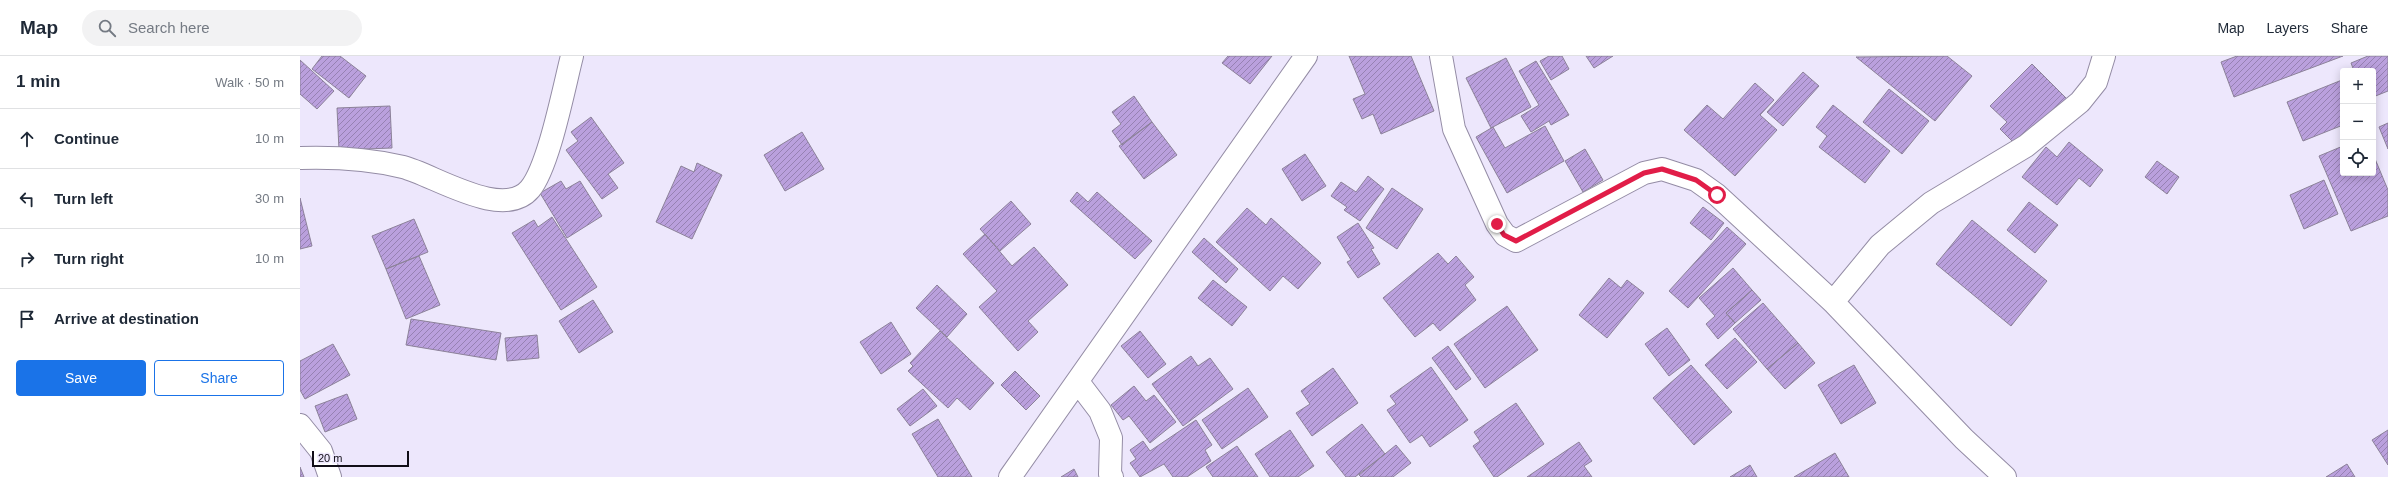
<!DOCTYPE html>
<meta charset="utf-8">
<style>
:root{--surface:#fff;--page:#f2f2f3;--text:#1f2937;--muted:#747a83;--line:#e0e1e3;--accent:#1a73e8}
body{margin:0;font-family:Arial,sans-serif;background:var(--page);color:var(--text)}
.controls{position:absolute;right:12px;top:12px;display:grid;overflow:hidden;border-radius:4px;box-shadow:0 2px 10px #0003}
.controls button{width:36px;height:36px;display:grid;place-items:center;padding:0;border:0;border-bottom:1px solid var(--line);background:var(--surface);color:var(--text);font:20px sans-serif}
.scale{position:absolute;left:12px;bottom:10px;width:97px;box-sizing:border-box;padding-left:4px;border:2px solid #110e17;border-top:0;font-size:11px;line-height:14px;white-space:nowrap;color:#110e17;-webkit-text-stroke:3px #ede7fc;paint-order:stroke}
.stop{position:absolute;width:12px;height:12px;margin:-9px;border:3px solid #e11d48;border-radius:50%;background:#fff}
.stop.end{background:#e11d48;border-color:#fff;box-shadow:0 1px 4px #0008}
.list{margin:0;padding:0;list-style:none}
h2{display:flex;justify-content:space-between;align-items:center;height:52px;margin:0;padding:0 16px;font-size:17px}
h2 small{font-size:13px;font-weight:400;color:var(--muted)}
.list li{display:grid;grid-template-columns:26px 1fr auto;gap:12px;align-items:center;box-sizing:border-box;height:60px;padding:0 16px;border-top:1px solid var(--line)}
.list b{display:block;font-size:15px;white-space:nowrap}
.list em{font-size:13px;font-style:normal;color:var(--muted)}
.actions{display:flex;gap:8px;padding:12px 16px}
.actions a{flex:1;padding:9px 0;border:1px solid var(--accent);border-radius:4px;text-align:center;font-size:14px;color:var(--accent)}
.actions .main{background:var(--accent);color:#fff}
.icon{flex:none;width:22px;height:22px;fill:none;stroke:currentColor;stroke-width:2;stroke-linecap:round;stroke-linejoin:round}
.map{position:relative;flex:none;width:2088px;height:421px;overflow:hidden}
header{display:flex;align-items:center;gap:24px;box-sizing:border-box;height:56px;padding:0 20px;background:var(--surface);border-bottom:1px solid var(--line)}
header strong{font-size:19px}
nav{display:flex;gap:22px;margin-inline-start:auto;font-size:14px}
.search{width:280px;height:36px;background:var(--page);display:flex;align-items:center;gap:10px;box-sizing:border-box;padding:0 14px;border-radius:22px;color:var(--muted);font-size:15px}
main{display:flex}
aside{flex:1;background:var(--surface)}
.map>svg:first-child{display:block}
.building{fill:url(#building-hatch);stroke:#8c8299}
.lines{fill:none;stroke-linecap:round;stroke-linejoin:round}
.minor-casing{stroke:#948ca5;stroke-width:24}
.minor{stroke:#fff;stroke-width:22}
.route{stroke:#e11d48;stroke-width:5}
</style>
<header>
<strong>Map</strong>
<div class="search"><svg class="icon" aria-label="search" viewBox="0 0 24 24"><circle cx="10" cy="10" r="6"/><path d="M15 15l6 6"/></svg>Search here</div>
<nav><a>Map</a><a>Layers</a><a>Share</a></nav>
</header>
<main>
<aside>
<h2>1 min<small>Walk · 50 m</small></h2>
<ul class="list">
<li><svg class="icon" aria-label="ahead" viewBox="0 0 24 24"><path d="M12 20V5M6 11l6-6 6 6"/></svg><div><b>Continue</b></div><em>10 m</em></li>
<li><svg class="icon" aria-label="left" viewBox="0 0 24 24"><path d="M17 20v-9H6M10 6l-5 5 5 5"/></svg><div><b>Turn left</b></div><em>30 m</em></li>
<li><svg class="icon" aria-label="right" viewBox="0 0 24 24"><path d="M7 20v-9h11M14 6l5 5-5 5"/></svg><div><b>Turn right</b></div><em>10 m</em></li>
<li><svg class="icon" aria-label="arrive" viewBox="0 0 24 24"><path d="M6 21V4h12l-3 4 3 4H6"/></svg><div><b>Arrive at destination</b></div></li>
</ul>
<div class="actions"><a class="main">Save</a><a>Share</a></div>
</aside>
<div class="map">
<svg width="2088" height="421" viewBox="0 0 2088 421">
<defs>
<pattern id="building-hatch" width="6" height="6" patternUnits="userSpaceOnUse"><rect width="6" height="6" fill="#baa0dd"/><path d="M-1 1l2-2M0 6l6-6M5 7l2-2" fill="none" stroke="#9681b2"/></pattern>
</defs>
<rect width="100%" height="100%" fill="#ede7fc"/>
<path class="building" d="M 22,0 L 40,0 L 66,20 L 49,42 L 12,13 Z
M 928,0 L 972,0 L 950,28 L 922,7 Z
M 1049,0 L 1111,0 L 1134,55 L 1081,78 L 1073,58 L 1062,63 L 1053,43 L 1065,38 Z
M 1249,0 L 1262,0 L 1269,13 L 1251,24 L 1240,5 Z
M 1286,0 L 1313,0 L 1294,12 Z
M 1647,0 L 1672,20 L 1635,65 L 1556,1 Z
M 1937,0 L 2043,0 L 1934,41 L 1921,6 Z
M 2068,0 L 2088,0 L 2088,35 L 2073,41 L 2073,15 L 2054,15 L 2051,7 Z
M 1206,2 L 1231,51 L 1191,72 L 1166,22 Z
M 0,4 L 34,35 L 17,53 L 0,38 Z
M 1236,5 L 1269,59 L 1251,69 L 1249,65 L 1231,76 L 1221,60 L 1239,49 L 1219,15 Z
M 1732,8 L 1767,43 L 1718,91 L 1700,73 L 1707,66 L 1690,50 Z
M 1503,16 L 1519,30 L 1483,70 L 1467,56 Z
M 2042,24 L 2043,69 L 2003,85 L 1987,46 Z
M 1455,27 L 1474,44 L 1460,59 L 1477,74 L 1435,120 L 1384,74 L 1407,49 L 1423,63 Z
M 1589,33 L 1629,65 L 1602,98 L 1563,66 Z
M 834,40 L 852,66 L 822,89 L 812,75 L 821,68 L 812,56 Z
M 1533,49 L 1590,95 L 1565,127 L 1519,91 L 1527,80 L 1516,71 Z
M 90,50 L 92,92 L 39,94 L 37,52 Z
M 291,61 L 324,107 L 308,118 L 318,132 L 302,143 L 266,94 L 278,85 L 271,76 Z
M 852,66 L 877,99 L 844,123 L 819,90 Z
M 2088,67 L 2088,93 L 2079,71 Z
M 1245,70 L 1264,105 L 1207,137 L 1176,81 L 1193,71 L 1205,92 Z
M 502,76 L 524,113 L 485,135 L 464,99 Z
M 1769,86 L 1803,114 L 1790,131 L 1779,122 L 1757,149 L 1722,121 L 1746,91 L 1757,101 Z
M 2043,90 L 2043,117 L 2073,117 L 2073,98 L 2088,134 L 2088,160 L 2051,175 L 2019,100 Z
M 1285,93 L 1303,124 L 1283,136 L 1265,105 Z
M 1005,98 L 1026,130 L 1002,145 L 982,113 Z
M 1857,105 L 1879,121 L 1867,138 L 1845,121 Z
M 397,107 L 422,119 L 392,183 L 356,166 L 381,110 L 394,116 Z
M 1068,120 L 1084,133 L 1060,165 L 1044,154 L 1047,151 L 1031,140 L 1041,126 L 1056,136 Z
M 2024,124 L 2038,158 L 2004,173 L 1990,139 Z
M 261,125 L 266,133 L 280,125 L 302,160 L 267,182 L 240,137 Z
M 1092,132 L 1123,153 L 1097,193 L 1066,172 Z
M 777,136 L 788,146 L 797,136 L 852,185 L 835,203 L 770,145 Z
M 0,142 L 12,190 L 0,193 Z
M 711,145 L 731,168 L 700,195 L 680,173 Z
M 1729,146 L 1758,169 L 1735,197 L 1707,174 Z
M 1403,151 L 1424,167 L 1411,184 L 1390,167 Z
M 947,152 L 966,169 L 971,162 L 1021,207 L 998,233 L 983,220 L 970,235 L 916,186 Z
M 252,161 L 297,231 L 261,254 L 212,177 L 234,164 L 238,171 Z
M 114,163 L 128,196 L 86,213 L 72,180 Z
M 1672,164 L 1747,225 L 1711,270 L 1636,208 Z
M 1058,167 L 1074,192 L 1071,193 L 1080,208 L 1058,222 L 1047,206 L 1051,204 L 1037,181 Z
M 1427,171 L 1446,188 L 1388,252 L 1369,235 Z
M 685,178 L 712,210 L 734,191 L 768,229 L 728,265 L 738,276 L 718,295 L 679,251 L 697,235 L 663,198 Z
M 904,182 L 938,213 L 926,227 L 892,196 Z
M 1138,197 L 1148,208 L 1156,200 L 1174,221 L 1165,229 L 1176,244 L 1140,275 L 1133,267 L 1115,281 L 1083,242 Z
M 119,200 L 140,249 L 106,263 L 86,213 Z
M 1433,212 L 1452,234 L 1426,257 L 1435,267 L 1418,283 L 1406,268 L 1415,260 L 1399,242 Z
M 1309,222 L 1321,232 L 1327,224 L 1344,237 L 1307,282 L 1279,259 Z
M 913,224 L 947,251 L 932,270 L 898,242 Z
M 637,229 L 667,258 L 647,281 L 616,252 Z
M 1452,234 L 1461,244 L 1435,267 L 1426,257 Z
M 293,244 L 313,276 L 279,297 L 259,265 Z
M 1463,247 L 1498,287 L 1467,313 L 1433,273 Z
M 1207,250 L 1238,294 L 1185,332 L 1154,288 Z
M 111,263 L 201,277 L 196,304 L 106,289 Z
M 591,266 L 611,298 L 581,318 L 560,286 Z
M 1367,272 L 1390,304 L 1369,320 L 1345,288 Z
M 640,275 L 694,327 L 670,354 L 657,342 L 648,352 L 608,315 L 613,310 L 610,307 Z
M 840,275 L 866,308 L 848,322 L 821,290 Z
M 237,279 L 239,302 L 207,305 L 205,282 Z
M 1435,282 L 1457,306 L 1427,333 L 1405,309 Z
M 1498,287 L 1515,307 L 1485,333 L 1467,313 Z
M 33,288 L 50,319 L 5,343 L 0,334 L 0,305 Z
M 1148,290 L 1171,323 L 1156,334 L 1132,302 Z
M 891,300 L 898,310 L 910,302 L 933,333 L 883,370 L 852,328 Z
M 1391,309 L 1432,356 L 1394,389 L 1353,342 Z
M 1554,309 L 1576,347 L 1541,368 L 1518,329 Z
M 1131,311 L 1168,364 L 1130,391 L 1122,379 L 1110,387 L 1087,354 L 1096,348 L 1090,340 Z
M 1033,312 L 1058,347 L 1012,380 L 996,357 L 1010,348 L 1001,335 Z
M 715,315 L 740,340 L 726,354 L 701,329 Z
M 834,330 L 846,345 L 854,339 L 876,366 L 850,387 L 829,360 L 823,364 L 811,349 Z
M 948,332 L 968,361 L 922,393 L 902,364 Z
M 623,333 L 637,350 L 610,370 L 597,353 Z
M 47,338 L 57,363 L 25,376 L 15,350 Z
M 1216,347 L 1244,388 L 1197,421 L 1194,421 L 1173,390 L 1180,385 L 1174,376 Z
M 638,363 L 672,421 L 638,421 L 612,378 Z
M 896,364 L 912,389 L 905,394 L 911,405 L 887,421 L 873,421 L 864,408 L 840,421 L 830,407 L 836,403 L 830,394 L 843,385 L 850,395 Z
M 1062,368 L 1085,398 L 1055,421 L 1046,421 L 1026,396 Z
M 990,374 L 1014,410 L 998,421 L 970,421 L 955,398 Z
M 2088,374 L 2088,409 L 2072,384 Z
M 1279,386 L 1292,405 L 1284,410 L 1292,421 L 1227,421 Z
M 1096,389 L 1111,407 L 1093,421 L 1061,421 L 1059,419 Z
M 937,390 L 958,421 L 913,421 L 906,411 Z
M 1535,397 L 1549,421 L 1494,421 Z
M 2047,408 L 2055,421 L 2026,421 Z
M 1450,409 L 1457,421 L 1430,421 Z
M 0,411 L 4,421 L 0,421 Z
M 774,413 L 778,421 L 761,421 Z"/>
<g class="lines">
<g class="minor-casing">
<path id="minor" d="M 1141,0 L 1154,73 L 1197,168 L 1205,179 L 1216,185 L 1344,117 L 1362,113 L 1396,124 L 1417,139 L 1533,246 L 1664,383 L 1705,421
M 0,102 C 34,101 70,103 103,111 C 134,119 203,165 230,133 C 249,110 264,31 272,0
M 1533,246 L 1580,189 L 1631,147 L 1726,90 L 1780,46 L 1796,26 L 1804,0
M 778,326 L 800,355 L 811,382 L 810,418 L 812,421
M 0,369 L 21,395 L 30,421
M 710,421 L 1006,0"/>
</g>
<use href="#minor" class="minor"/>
</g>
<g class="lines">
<path class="route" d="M 1197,168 L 1204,179 L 1216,185 L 1344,117 L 1362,113 L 1396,124 L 1417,139"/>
</g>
</svg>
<div class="controls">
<button>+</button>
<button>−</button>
<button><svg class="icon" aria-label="locate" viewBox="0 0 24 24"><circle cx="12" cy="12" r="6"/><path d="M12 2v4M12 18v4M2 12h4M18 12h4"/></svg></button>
</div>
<div class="scale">20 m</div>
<div class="stop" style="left:1417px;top:139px"></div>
<div class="stop end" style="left:1197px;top:168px"></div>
</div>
</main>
